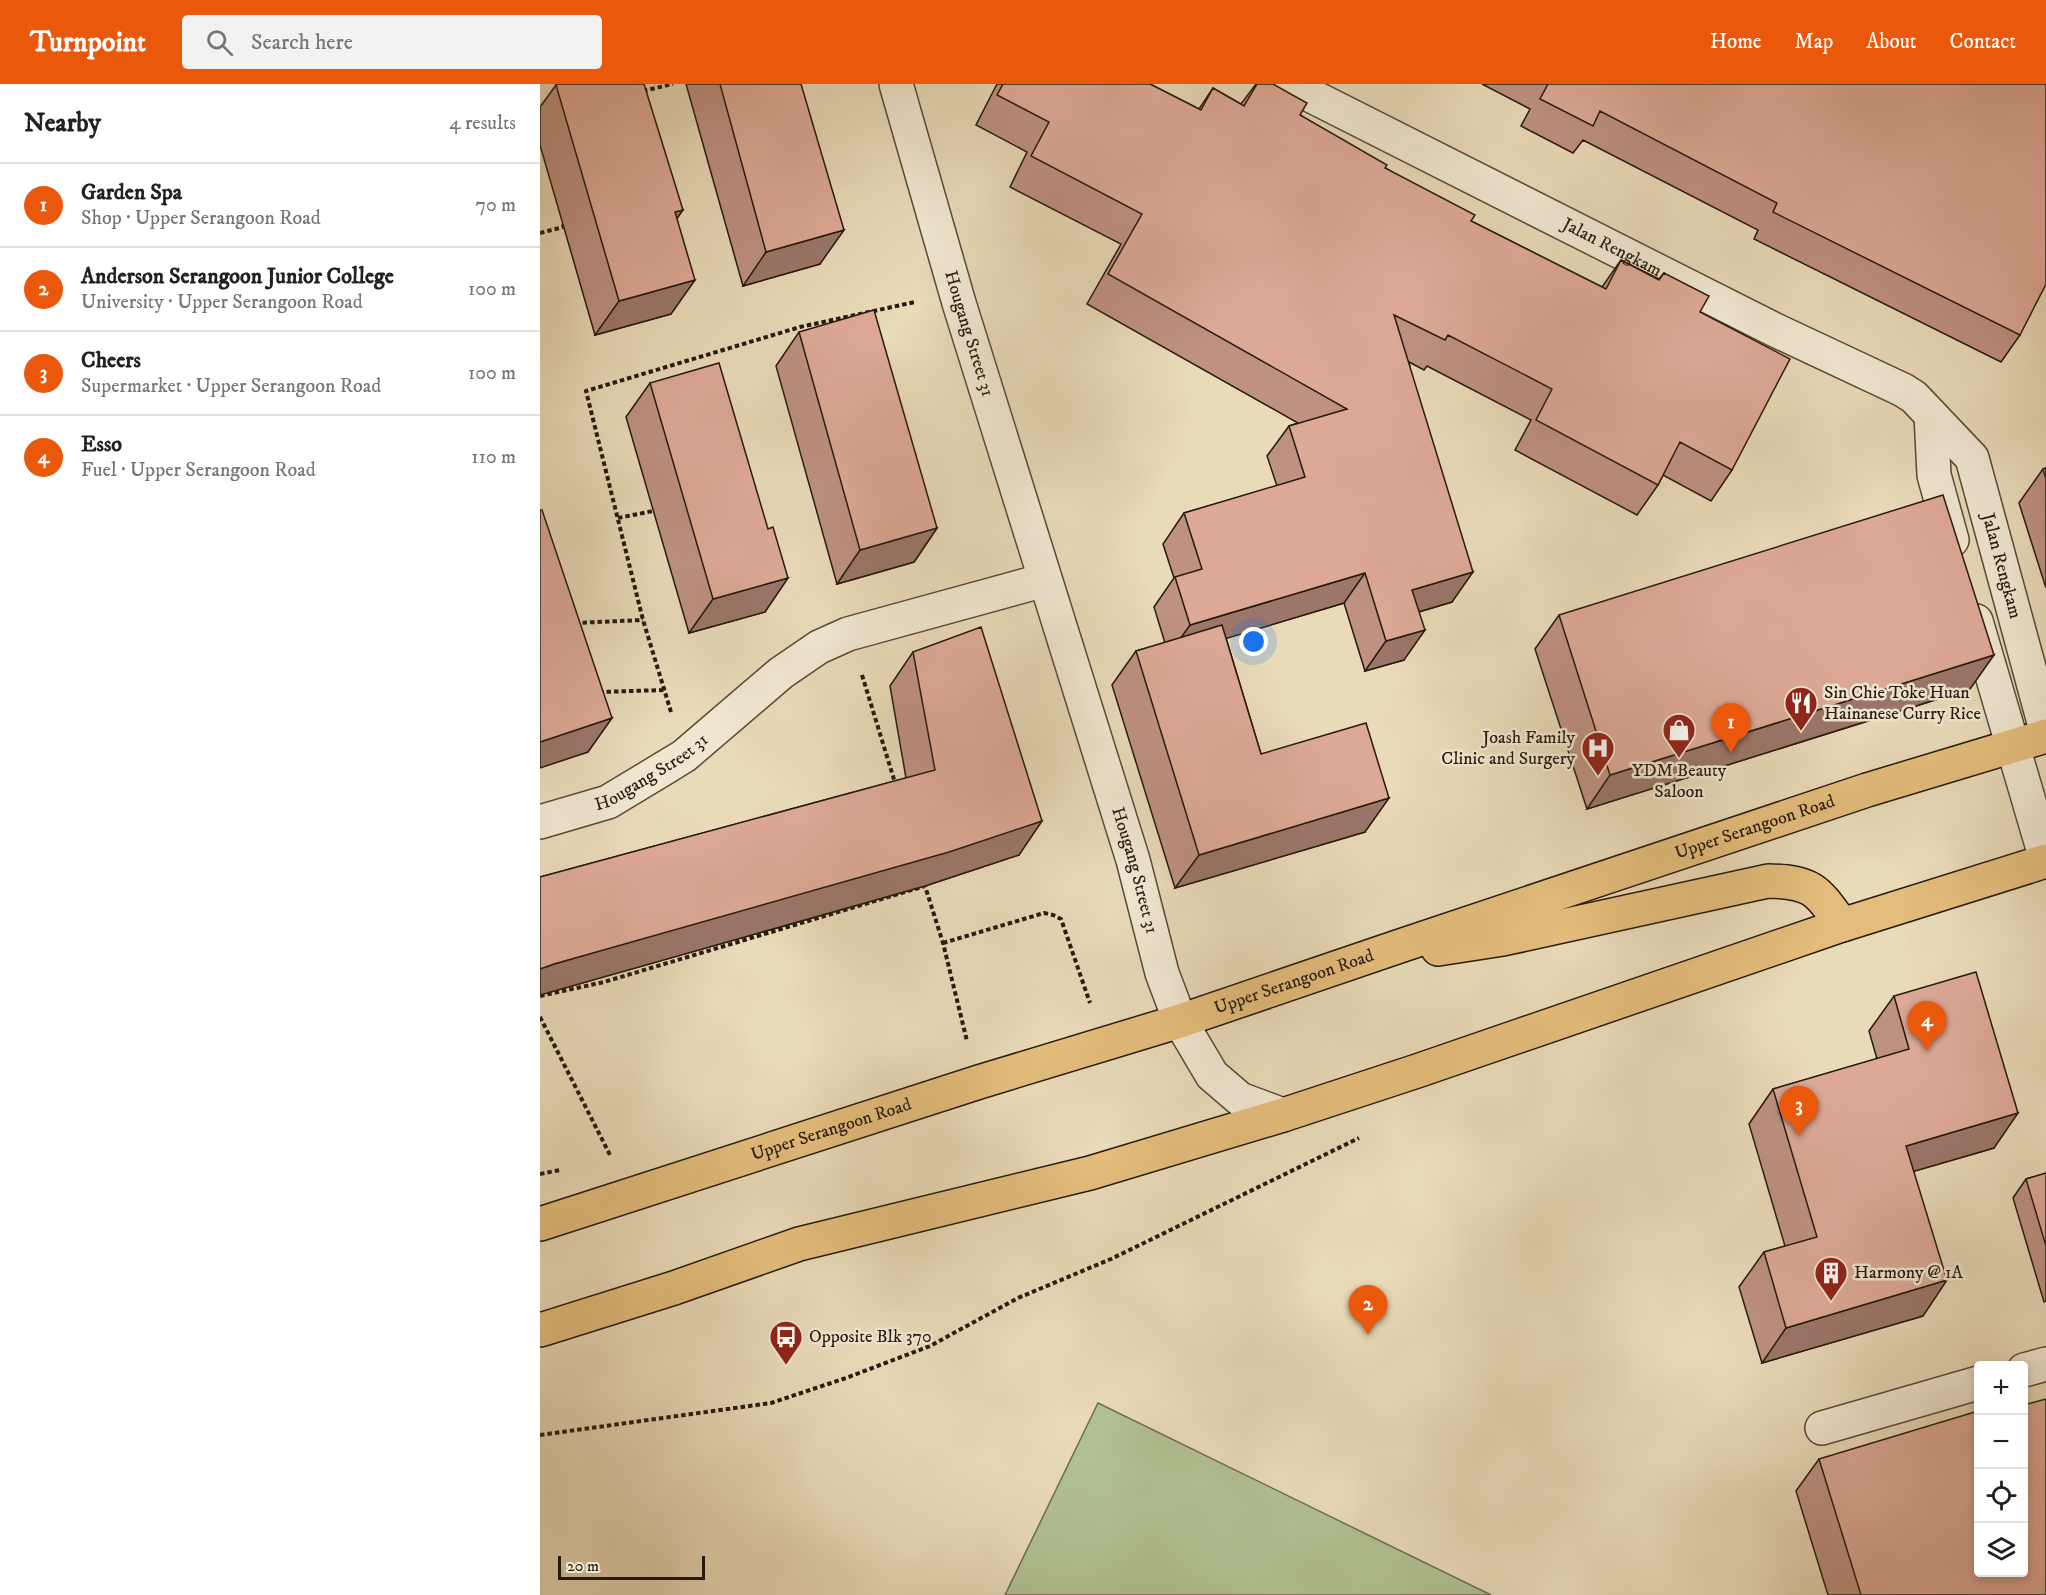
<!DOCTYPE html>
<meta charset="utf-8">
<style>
:root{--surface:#fff;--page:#f2f2f2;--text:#202124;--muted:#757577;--line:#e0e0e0;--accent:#ea580c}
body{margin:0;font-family:"IM FELL DW Pica",serif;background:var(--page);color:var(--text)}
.controls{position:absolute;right:18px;bottom:18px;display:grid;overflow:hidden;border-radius:6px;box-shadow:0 3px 9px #0003}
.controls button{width:54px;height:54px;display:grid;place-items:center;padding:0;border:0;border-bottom:2px solid var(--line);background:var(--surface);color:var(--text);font:30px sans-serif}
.scale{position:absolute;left:18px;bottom:15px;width:147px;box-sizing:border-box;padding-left:6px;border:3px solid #261a0f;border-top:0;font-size:16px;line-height:21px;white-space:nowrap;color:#261a0f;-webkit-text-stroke:4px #f1e7d1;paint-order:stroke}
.you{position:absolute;left:714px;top:558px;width:21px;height:21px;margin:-15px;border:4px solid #fff;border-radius:50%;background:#1a73e8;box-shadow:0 0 0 9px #1a73e833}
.badge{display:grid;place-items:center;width:39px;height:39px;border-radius:50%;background:var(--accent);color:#fff;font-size:20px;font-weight:700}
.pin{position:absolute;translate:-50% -50px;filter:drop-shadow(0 2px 3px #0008)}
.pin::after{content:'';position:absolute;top:32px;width:21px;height:18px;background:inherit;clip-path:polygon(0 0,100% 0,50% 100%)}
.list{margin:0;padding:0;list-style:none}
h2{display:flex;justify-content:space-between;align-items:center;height:78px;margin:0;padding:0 24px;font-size:26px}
h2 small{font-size:20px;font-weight:400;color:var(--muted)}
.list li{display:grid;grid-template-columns:39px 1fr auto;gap:18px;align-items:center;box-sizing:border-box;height:84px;padding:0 24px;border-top:2px solid var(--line)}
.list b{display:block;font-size:22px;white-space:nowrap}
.list p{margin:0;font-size:20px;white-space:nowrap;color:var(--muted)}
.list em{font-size:20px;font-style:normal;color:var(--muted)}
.icon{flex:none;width:33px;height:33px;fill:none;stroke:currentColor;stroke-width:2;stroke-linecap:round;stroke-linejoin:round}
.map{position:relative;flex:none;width:1506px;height:1511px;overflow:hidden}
header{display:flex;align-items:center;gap:36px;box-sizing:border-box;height:84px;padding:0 30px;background:var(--accent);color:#fff}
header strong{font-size:28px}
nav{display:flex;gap:33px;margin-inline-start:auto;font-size:21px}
.search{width:420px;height:54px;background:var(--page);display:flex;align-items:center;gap:15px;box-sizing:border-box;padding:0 21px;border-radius:6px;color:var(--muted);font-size:22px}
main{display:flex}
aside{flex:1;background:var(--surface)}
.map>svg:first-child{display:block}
.pitch{fill:#b1c192;stroke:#6c6e50;stroke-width:1.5}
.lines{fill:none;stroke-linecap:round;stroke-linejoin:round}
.minor-casing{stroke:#574a39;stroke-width:36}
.primary-casing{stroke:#261a0f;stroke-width:36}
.path{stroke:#261a0f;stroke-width:4;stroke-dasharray:4.5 3;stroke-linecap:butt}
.minor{stroke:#f1e7d1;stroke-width:33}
.primary{stroke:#e4bd7c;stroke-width:33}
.wall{fill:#be9181;stroke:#261a0f;stroke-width:1.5}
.shaded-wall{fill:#9b7669;stroke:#261a0f;stroke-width:1.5}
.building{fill:#dda996;stroke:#261a0f;stroke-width:1.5}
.labels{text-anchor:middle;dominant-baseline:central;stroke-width:5;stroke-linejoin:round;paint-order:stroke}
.street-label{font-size:18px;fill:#261a0f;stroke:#f1e7d1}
.poi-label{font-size:18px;fill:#261a0f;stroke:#f1e7d1;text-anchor:start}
</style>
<header>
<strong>Turnpoint</strong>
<div class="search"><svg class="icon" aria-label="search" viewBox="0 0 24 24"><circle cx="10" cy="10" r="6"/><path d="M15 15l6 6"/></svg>Search here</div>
<nav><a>Home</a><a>Map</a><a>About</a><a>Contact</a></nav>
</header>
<main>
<aside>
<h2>Nearby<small>4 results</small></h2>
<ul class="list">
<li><span class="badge">1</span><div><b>Garden Spa</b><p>Shop · Upper Serangoon Road</p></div><em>70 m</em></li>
<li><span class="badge">2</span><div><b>Anderson Serangoon Junior College</b><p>University · Upper Serangoon Road</p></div><em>100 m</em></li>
<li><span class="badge">3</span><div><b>Cheers</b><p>Supermarket · Upper Serangoon Road</p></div><em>100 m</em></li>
<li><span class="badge">4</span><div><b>Esso</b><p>Fuel · Upper Serangoon Road</p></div><em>110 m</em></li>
</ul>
</aside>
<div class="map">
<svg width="1506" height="1511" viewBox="0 0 1506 1511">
<rect width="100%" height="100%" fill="#e9dab8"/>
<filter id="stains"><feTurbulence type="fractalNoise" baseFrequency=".00333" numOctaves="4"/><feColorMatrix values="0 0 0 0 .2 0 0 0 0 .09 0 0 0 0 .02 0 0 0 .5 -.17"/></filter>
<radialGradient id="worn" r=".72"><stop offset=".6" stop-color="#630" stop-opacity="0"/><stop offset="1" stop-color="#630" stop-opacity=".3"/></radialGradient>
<path class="pitch" d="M 558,1319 L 951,1511 L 465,1511 Z"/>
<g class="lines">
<g class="minor-casing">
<g id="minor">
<path id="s1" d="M 356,0 L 419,219 L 593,776 L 622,889 L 640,937 L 672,991 L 700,1015 L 743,1031"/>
<path id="s2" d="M 748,0 L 1233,245 L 1363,306 L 1374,313 L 1432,374 L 1506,646"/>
<path d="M 1391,331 L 1394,391 L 1412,456"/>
<path d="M 1436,537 L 1506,775"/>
<path id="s3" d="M 0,738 L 68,718 L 126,683 L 144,672 L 241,589 L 279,563 L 308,550 L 505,496"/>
<path d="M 1484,1286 L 1506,1280"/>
<path d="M 1282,1344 L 1438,1299"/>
</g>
</g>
<g class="primary-casing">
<g id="primary">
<path d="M 898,865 L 963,855 L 1228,797 C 1273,798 1277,806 1302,841"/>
<path id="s4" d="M 0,1140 L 439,998 L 640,937 L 863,861 L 1327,706 L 1506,652"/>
<path d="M 0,1246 L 134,1204 L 259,1160 L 550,1089 L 743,1031 L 877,987 L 1302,841 L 1506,777"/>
</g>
</g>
<path class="path" d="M 103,7 L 133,0
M 0,149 L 23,143 L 24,139
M 78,434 L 113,427
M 35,539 L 103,536
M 322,591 L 356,702
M 59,608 L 124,606
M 131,628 L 103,536 L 46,307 L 260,243 L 375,218
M 403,859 L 504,829 L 513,831 L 521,835 L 550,919
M 0,912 L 64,898 L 385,802 L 403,859 L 427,957
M 0,933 L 70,1071
M 0,1090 L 20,1086
M 0,1351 L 231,1319 L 306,1294 L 390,1262 L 478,1214 L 571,1175 L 819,1054"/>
<use href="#minor" class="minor"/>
<use href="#primary" class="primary"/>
</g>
<path class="wall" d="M 146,0 L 261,0 L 280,180 L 203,202 Z
M 457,0 L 610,0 L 659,25 L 673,4 L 701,20 L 716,0 L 733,0 L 760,31 L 931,137 L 1062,203 L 1081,176 L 1119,195 L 1124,189 L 1160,228 L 1192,386 L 1171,417 L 1123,391 L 1118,401 L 1097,431 L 975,366 L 991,336 L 887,282 L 884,286 L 869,278 L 912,518 L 879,528 L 864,576 L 825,587 L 804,519 L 686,554 L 721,670 L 825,748 L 635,804 L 572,601 L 596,567 L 625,559 L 614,523 L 634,494 L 623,460 L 644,429 L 737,402 L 727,372 L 749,342 L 758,339 L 547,220 L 581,160 L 470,103 L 487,68 L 436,41 Z
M 942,0 L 1506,0 L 1480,251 L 1461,278 L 1214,155 L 1218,146 L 1043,56 L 1033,69 L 981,42 L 990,25 Z
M 16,1 L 137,134 L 131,230 L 55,251 L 0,61 L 0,23 Z
M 259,248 L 397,444 L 374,478 L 297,500 L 236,282 Z
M 110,299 L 228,445 L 225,528 L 149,549 L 86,333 Z
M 1506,384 L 1506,504 L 1479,419 L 1503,385 Z
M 1019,531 L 1430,605 L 1047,725 L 995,565 Z
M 373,568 L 479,771 L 385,802 L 0,911 L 0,793 L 366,694 L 350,602 Z
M 1354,912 L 1454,1064 L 1374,1087 L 1383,1232 L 1222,1279 L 1199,1203 L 1224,1168 L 1245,1162 L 1209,1040 L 1233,1005 L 1337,975 L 1329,947 Z
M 1506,1089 L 1506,1217 L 1504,1218 L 1473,1114 L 1486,1095 Z
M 1279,1375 L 1438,1488 L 1506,1511 L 1288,1511 L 1256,1407 Z"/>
<path class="shaded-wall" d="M 143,126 L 119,160 L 135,128 Z
M 304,146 L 280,180 L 203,202 L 226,168 Z
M 155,196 L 131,230 L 55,251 L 79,217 Z
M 397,444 L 374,478 L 297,500 L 320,466 Z
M 933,488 L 912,518 L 851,536 L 872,506 Z
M 825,489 L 804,519 L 628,572 L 650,541 Z
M 248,494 L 225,528 L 149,549 L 173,515 Z
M 885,546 L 864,576 L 825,587 L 846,557 Z
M 1454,571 L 1430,605 L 1047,725 L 1070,691 Z
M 72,634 L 48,668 L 0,684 L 0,658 Z
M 849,714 L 825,748 L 635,804 L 659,771 Z
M 502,737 L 479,771 L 385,802 L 0,911 L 0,885 L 14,880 Z
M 1478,1029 L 1454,1064 L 1341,1097 L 1366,1062 Z
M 1407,1196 L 1383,1232 L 1222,1279 L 1246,1244 Z"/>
<path class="building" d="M 18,0 L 104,0 L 143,126 L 135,128 L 155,196 L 79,217 L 16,1 Z
M 180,0 L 261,0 L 304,146 L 226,168 Z
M 463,0 L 610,0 L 661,26 L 673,4 L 704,22 L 717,0 L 733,0 L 767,19 L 760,31 L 847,81 L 845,84 L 935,131 L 931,137 L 1066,205 L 1081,176 L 1119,196 L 1124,189 L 1169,212 L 1160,228 L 1250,275 L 1192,386 L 1140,358 L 1118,401 L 996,336 L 1012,305 L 908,251 L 905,256 L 854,231 L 933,488 L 872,506 L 885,546 L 846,557 L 825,489 L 650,541 L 635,493 L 662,485 L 644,429 L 765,393 L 749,342 L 807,325 L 568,190 L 602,130 L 491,72 L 509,38 L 457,11 Z
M 1008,0 L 1506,0 L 1506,200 L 1480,251 L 1233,128 L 1237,119 L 1060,27 L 1053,42 L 1000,15 Z
M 334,226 L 397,444 L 320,466 L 259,248 Z
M 179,279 L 228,445 L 233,443 L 248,494 L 173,515 L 110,299 Z
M 1506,384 L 1506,395 L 1503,385 Z
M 1403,411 L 1454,571 L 1070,691 L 1019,531 Z
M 0,426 L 2,426 L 72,634 L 0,658 Z
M 682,541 L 721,670 L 826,639 L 849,714 L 659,771 L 596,567 Z
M 441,543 L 502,737 L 409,768 L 14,880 L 0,885 L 0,793 L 395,686 L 373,568 Z
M 1436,888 L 1478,1029 L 1366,1062 L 1407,1196 L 1246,1244 L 1224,1168 L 1277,1153 L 1233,1005 L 1369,965 L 1354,912 Z
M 1506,1089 L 1506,1162 L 1486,1095 Z
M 1506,1315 L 1506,1511 L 1321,1511 L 1279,1375 L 1438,1327 L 1438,1488 L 1484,1488 L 1484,1321 Z"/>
<defs>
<g id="restaurant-pin" transform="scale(1.725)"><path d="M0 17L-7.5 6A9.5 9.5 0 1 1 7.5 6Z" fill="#8f2418" stroke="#f1e7d1"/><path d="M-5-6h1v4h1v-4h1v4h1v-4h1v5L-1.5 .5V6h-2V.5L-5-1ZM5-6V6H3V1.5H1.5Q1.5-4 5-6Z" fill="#fff"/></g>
<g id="shop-pin" transform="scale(1.725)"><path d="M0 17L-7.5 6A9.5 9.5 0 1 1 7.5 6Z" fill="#8f2418" stroke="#f1e7d1"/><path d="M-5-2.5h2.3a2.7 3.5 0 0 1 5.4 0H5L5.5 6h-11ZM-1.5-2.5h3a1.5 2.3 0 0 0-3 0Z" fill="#fff"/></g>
<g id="hospital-pin" transform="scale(1.725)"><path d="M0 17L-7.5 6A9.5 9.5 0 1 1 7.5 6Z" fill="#8f2418" stroke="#f1e7d1"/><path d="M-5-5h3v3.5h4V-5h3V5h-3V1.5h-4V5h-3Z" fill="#fff"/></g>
<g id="building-pin" transform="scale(1.725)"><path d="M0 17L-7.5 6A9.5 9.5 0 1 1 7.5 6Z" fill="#8f2418" stroke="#f1e7d1"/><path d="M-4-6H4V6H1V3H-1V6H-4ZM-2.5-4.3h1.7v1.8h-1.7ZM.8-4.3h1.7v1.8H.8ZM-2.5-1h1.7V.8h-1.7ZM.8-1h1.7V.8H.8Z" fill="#fff"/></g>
<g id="bus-pin" transform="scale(1.725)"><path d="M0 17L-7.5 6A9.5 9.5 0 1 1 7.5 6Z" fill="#8f2418" stroke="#f1e7d1"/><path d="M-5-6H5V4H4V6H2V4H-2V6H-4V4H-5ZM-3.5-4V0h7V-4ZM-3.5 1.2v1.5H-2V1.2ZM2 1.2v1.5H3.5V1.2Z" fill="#fff"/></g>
</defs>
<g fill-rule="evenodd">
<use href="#restaurant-pin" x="1261" y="619"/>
<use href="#shop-pin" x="1139" y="646"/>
<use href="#hospital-pin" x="1058" y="664"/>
<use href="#building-pin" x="1291" y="1189"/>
<use href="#bus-pin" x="246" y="1253"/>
</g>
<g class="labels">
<g class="street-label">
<text stroke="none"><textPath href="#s2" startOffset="363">Jalan Rengkam</textPath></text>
<text stroke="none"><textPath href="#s1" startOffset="260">Hougang Street 31</textPath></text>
<text stroke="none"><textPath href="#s2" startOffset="896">Jalan Rengkam</textPath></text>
<text stroke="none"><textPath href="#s3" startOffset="123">Hougang Street 31</textPath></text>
<text stroke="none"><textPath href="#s4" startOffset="1278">Upper Serangoon Road</textPath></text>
<text stroke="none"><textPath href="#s1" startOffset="822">Hougang Street 31</textPath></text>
<text stroke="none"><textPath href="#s4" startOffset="792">Upper Serangoon Road</textPath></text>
<text stroke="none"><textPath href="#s4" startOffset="306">Upper Serangoon Road</textPath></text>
</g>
<g class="poi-label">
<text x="1284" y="609">Sin Chie Toke Huan<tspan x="1284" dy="21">Hainanese Curry Rice</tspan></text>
<text x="1035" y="654" text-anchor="end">Joash Family<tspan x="1035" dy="21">Clinic and Surgery</tspan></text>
<text x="1139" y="687" text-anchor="middle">YDM Beauty<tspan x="1139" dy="21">Saloon</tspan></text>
<text x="1314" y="1189">Harmony @ 1A</text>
<text x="269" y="1253">Opposite Blk 370</text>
</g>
</g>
<rect width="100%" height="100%" filter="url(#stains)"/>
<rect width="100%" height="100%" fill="url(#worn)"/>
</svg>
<div class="controls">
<button>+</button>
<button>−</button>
<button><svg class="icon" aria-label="locate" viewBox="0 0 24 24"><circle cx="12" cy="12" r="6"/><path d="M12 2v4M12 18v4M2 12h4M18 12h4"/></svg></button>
<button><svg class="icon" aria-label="layers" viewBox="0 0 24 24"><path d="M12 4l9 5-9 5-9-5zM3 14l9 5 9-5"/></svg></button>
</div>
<div class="scale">20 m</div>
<div class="you"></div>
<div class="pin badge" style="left:1191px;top:669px">1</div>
<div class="pin badge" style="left:828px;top:1251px">2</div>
<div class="pin badge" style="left:1259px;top:1052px">3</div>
<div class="pin badge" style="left:1387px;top:967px">4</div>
</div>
</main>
